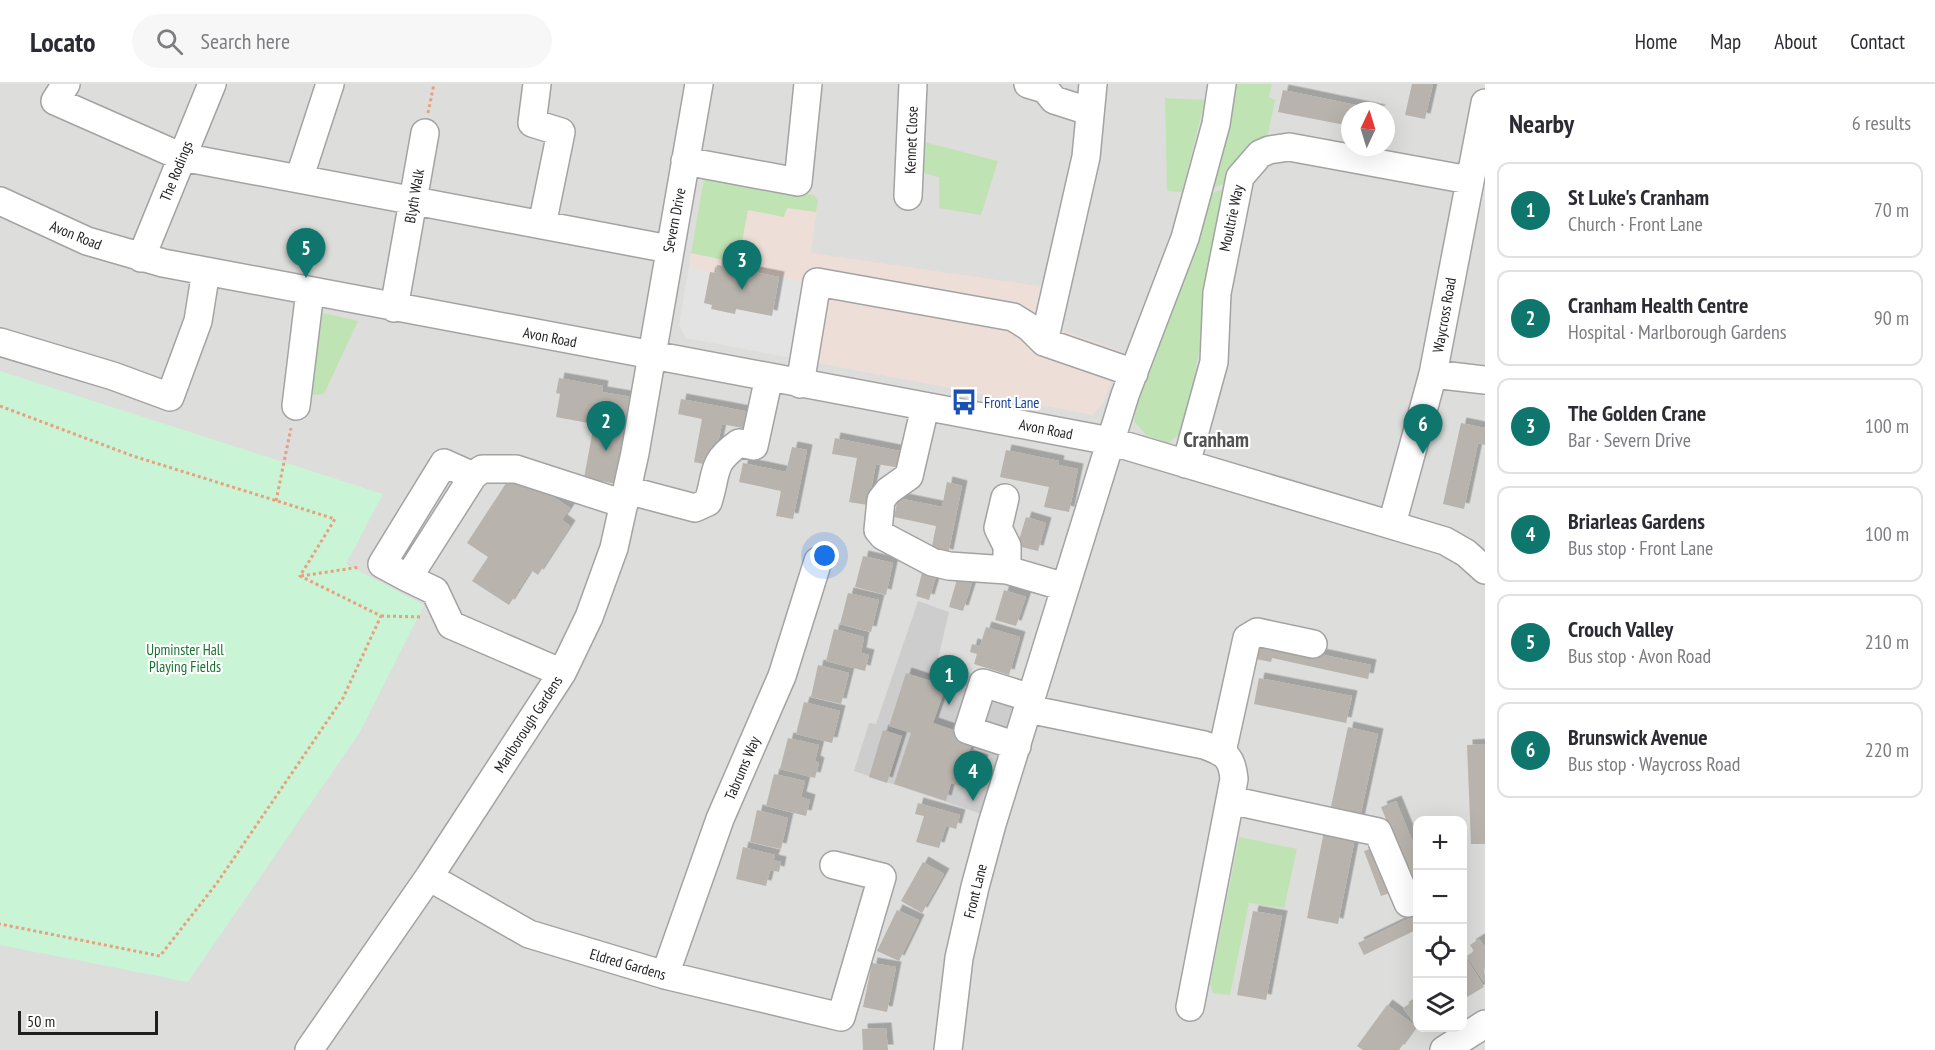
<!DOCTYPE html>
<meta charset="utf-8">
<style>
:root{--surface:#fff;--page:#f7f7f7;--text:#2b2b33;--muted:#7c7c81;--line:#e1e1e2;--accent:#0f766e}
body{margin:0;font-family:"PT Sans Narrow",sans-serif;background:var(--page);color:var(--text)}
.controls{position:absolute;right:18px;bottom:18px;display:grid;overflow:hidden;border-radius:12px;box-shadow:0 6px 24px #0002}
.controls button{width:54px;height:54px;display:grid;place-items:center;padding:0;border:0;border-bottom:2px solid var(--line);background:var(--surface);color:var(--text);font:30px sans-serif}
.compass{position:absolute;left:1341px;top:18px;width:54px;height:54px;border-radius:50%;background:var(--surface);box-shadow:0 6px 24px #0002;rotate:4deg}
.scale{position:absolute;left:18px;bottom:15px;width:140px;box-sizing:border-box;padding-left:6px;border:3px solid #1f1f1f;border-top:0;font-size:16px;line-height:21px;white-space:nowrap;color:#1f1f1f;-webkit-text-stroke:4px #fff;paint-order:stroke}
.you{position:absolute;left:825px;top:472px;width:21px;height:21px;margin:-15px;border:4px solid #fff;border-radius:50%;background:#1a73e8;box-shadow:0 0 0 9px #1a73e833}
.badge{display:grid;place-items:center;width:39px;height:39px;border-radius:50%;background:var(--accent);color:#fff;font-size:20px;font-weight:700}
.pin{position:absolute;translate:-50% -50px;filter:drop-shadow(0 2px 3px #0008)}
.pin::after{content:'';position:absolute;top:32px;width:21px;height:18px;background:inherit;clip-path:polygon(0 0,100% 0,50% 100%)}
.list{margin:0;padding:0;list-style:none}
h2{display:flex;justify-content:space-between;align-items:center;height:78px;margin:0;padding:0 24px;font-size:26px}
h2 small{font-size:20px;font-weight:400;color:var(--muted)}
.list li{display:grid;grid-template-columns:39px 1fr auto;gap:18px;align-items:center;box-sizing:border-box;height:96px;margin:0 12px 12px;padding:0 12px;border:2px solid var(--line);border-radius:12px}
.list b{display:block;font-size:22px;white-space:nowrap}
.list p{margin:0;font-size:20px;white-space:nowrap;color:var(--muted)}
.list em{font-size:20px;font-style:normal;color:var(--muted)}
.icon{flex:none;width:33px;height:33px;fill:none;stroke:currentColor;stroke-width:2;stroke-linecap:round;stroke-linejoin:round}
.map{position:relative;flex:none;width:1485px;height:966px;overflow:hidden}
header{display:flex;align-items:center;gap:36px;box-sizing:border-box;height:84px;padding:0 30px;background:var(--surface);border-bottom:2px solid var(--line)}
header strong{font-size:28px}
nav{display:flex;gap:33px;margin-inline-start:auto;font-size:21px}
.search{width:420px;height:54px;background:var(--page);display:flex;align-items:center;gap:15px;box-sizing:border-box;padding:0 21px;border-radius:33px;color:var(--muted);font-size:22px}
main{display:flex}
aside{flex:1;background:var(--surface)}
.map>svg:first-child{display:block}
.residential{fill:#dddddc;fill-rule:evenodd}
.commercial{fill:#eeded8}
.religious{fill:#cdcdcd}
.grass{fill:#c0e3b3}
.park{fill:#c9f4d6}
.parking{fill:#e3e3e3}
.building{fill:#b8b4ad;filter:url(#shadow)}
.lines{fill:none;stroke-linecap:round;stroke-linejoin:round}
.minor-casing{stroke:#a3a3a3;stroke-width:30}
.path{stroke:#ea9f7d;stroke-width:3;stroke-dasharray:3 3;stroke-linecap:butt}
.minor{stroke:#fff;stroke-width:27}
.labels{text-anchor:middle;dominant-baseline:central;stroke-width:4.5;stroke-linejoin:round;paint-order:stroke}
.street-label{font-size:15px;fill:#1f1f1f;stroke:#fff}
.transit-label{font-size:15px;fill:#164399;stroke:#fff;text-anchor:start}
.park-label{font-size:15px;fill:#187233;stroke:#fff}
.district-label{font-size:21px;font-weight:bold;fill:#525252;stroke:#fff}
</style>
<header>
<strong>Locato</strong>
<div class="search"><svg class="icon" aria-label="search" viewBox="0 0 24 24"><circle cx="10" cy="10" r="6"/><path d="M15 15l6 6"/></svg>Search here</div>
<nav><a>Home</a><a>Map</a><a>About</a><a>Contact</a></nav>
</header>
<main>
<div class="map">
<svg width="1485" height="966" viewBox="0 0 1485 966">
<defs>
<filter id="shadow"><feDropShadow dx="5.5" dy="-5.5" stdDeviation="0" flood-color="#0004"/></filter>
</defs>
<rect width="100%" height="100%" fill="#efeee7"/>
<path class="residential" d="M 0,0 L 1485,0 L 1485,966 L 0,966 ZM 1350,27 L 1386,27 L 1386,63 L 1350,63 ZM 1418,736 L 1462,736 L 1462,944 L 1418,944 Z"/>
<path class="commercial" d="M 704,95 L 814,111 L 818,117 L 811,169 L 1052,204 L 1055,244 L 1123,268 L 1103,320 L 1092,331 L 686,254 L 679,241 Z"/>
<path class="religious" d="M 918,517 L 949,528 L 937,579 L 1022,604 L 982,730 L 854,687 L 869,639 L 876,640 Z"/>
<path class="grass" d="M 1233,0 L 1272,0 L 1269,13 L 1275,16 L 1267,55 C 1246,64 1234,77 1227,99 L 1207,106 Z
M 1165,14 L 1205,16 L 1182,108 L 1167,107 Z
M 924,58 L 998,77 L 981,131 L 939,124 L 939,93 L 924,89 Z
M 704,95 L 814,111 L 818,117 L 816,128 L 787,124 L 784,133 L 748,126 L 738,179 L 691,169 Z
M 1228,103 L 1185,346 L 1168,359 L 1146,351 L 1134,337 L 1136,313 L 1208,111 Z
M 314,227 L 358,237 L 324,310 L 314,311 L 306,302 Z
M 1239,753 L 1297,765 L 1284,824 L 1249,819 L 1230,911 L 1213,909 L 1210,900 Z"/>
<path class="park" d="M 0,287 L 383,410 L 346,480 L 424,521 L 360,648 L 188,898 L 0,861 Z"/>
<path class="parking" d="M 689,183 L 710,188 L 704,219 L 772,232 L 779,193 L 809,199 L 795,274 L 686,254 L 679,241 Z"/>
<path class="building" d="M 1412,0 L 1433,0 L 1425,35 L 1405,31 Z
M 1283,6 L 1380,26 L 1380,27 L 1350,27 L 1350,42 L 1278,28 Z
M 717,181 L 779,193 L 772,232 L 736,225 L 735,230 L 711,225 L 712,221 L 704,219 L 710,188 L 716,189 Z
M 559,294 L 603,302 L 602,308 L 632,313 L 617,400 L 584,394 L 594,340 L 556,333 L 560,310 L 556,309 Z
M 681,315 L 750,328 L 747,345 L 722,340 L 713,382 L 694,378 L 702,335 L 678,330 Z
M 1461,339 L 1485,344 L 1485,361 L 1478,359 L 1464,425 L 1443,420 Z
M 835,354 L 905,368 L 901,384 L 876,380 L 868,421 L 849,418 L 857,374 L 832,370 Z
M 792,363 L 807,366 L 793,435 L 776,432 L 781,407 L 739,398 L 743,379 L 786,388 Z
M 1006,366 L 1059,377 L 1058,381 L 1078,385 L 1069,428 L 1044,423 L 1049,403 L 1000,393 Z
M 514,387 L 570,424 L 562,436 L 570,442 L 538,491 L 531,486 L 509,521 L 472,497 L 488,473 L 467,459 Z
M 947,398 L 962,402 L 948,471 L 931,467 L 936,442 L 894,433 L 898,414 L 942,423 Z
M 1026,433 L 1046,439 L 1038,467 L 1017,462 Z
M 863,472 L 893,479 L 886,511 L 855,503 Z
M 923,485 L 937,489 L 929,516 L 916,512 Z
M 959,488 L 974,493 L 963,527 L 949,523 Z
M 1004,506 L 1026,513 L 1016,542 L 995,536 Z
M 848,509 L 879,516 L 871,548 L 840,540 Z
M 986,543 L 1020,553 L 1009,591 L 974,580 L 977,570 L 970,568 L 972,560 L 980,562 Z
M 834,545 L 864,553 L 861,569 L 869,571 L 865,587 L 826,577 Z
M 1260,557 L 1371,581 L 1368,595 L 1272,574 L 1271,578 L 1256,575 Z
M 818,581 L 849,589 L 841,620 L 811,613 Z
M 906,589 L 946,602 L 933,639 L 974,653 L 968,671 L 983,676 L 974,706 L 951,699 L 946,717 L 894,700 L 911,649 L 889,642 Z
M 1259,594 L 1352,612 L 1346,639 L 1254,620 Z
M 804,618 L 840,627 L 832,659 L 796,650 Z
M 1348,643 L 1378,650 L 1359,738 L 1329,732 Z
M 883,646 L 902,652 L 887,699 L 869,693 Z
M 788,654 L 819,661 L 815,677 L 819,679 L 815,694 L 780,685 Z
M 1485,660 L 1485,760 L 1471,760 L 1467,661 Z
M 774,690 L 805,697 L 801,713 L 810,716 L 806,732 L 766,722 Z
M 1396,717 L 1418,771 L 1418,803 L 1414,804 L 1381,723 Z
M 918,719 L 960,731 L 956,745 L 946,742 L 939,764 L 916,758 L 924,732 L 915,730 Z
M 757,726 L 788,734 L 781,765 L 750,758 Z
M 1324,747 L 1355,754 L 1338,840 L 1307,834 Z
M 743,763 L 775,771 L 773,776 L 781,778 L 779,788 L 770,786 L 766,802 L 736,795 Z
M 1376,763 L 1393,808 L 1381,812 L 1364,767 Z
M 923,778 L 944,790 L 922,829 L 901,817 Z
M 897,826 L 919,836 L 899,877 L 877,867 Z
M 1253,827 L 1282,832 L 1266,916 L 1237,911 Z
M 1414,832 L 1418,845 L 1364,871 L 1358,859 Z
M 1479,855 L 1485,863 L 1484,898 L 1467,872 L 1474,867 L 1470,861 Z
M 1467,875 L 1484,903 L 1462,916 L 1462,878 Z
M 872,879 L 896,883 L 887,928 L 863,923 Z
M 1418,914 L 1418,934 L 1413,937 L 1403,924 Z
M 1387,921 L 1416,942 L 1399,966 L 1363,966 L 1357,962 Z
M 886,944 L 888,966 L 863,966 L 862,945 Z"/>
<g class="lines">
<g class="minor-casing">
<path id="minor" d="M 66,0 L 55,17 L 182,73 L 669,165
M 537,0 L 532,39 L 561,48 L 542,141
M 1028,0 L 1045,5 L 1054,16 L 1082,25
M 685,77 L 798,98 L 808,0
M 299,95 L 330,0
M 908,112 L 913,0
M 0,117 L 87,157 L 163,179 L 1110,357 L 1445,457 L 1466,469 L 1485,486
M 141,174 L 212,0
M 394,224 L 425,49
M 0,258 L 113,292 L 170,313 L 198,237 L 206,187
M 1044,258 L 1086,73 L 1093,0
M 1433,290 L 1485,296
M 800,300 L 817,198 L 1013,233 L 1029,243 L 1044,258 L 1134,289
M 296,322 L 310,207
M 925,323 L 909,392 L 888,407 L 881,416 L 878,446 L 883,452 L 932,478 L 949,482 L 1007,486 L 1065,503
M 1186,380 L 1214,278 L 1217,209 L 1240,93 L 1260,70 L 1269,66 L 1289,63 L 1469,96
M 473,392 L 444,379 L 382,480 L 408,494 L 473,392 L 482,385 L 516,385 L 624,420
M 627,406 L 695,424 L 708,418 C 718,387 710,380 739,359 L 754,362 L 769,293
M 1005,414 L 998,444 L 1007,462 L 1007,486
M 1392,440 L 1433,290 L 1485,19
M 408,494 L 435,507 L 451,541 L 562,589
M 1028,625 L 1204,661 C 1225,669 1232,672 1234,695 L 1190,923
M 1017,662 L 968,646 L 983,599 L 1031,614
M 1222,668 L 1247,554 L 1257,548 L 1313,560
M 1230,716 L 1378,748 L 1408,819
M 429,793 L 529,850 L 665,891 L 841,933 L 882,793 L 834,781
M 665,891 L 720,735 L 782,592 L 818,477
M 309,966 L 429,793 L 562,589 L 589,533 L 614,464 L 635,369 L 699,0
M 948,966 L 959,874 L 975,803 L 992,740 L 1125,311 L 1185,154 L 1216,40 L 1222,0
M 1444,966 L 1485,940"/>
</g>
<path class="path" d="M 428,29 L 434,0
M 0,322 L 133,372 L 335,435 L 300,492 L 381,532 L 343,614 L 217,799 L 160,872 L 0,840
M 276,417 L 291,344
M 301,492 L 360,483
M 381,532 L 423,533"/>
<use href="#minor" class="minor"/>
</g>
<defs>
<g id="bus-bare" transform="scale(2.07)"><path d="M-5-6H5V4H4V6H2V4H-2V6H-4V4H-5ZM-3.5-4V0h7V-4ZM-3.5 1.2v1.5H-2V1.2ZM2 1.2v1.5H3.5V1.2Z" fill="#1a4fb4" stroke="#fff" stroke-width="2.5" paint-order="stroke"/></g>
</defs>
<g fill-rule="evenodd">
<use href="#bus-bare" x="964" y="318"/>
</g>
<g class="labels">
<g class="street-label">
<text transform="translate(911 56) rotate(-88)">Kennet Close</text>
<text transform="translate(176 87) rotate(-68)">The Rodings</text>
<text transform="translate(414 112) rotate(-80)">Blyth Walk</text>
<text transform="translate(1231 134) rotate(-78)">Moultrie Way</text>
<text transform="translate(674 136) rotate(-79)">Severn Drive</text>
<text transform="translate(76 151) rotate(22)">Avon Road</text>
<text transform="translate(1444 231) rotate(-80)">Waycross Road</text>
<text transform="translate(550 253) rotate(11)">Avon Road</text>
<text transform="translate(1046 345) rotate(11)">Avon Road</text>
<text transform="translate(528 640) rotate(-57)">Marlborough Gardens</text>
<text transform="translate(742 684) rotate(-67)">Tabrums Way</text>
<text transform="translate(975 807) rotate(-76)">Front Lane</text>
<text transform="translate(628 880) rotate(16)">Eldred Gardens</text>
</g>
<g class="transit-label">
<text x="984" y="318">Front Lane</text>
</g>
<g class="park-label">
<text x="185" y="565">Upminster Hall<tspan x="185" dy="17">Playing Fields</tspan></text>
</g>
<g class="district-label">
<text x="1216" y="355">Cranham</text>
</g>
</g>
</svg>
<div class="controls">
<button>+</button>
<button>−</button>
<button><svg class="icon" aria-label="locate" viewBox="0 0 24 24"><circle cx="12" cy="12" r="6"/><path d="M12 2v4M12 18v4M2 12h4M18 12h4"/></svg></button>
<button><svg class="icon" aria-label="layers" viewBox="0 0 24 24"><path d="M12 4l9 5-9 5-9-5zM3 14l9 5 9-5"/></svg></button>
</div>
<svg class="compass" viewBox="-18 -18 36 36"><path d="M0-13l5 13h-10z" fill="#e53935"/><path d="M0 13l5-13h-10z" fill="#7c7c81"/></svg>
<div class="scale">50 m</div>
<div class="you"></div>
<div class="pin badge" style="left:949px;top:621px">1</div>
<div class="pin badge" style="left:606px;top:367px">2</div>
<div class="pin badge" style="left:742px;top:206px">3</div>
<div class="pin badge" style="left:973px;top:717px">4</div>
<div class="pin badge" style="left:306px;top:194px">5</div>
<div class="pin badge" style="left:1423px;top:370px">6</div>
</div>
<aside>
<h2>Nearby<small>6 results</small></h2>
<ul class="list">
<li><span class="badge">1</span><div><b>St Luke's Cranham</b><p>Church · Front Lane</p></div><em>70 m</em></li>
<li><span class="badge">2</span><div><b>Cranham Health Centre</b><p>Hospital · Marlborough Gardens</p></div><em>90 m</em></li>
<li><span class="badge">3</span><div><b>The Golden Crane</b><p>Bar · Severn Drive</p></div><em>100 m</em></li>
<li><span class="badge">4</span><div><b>Briarleas Gardens</b><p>Bus stop · Front Lane</p></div><em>100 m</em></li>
<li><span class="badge">5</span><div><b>Crouch Valley</b><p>Bus stop · Avon Road</p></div><em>210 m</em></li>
<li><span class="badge">6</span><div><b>Brunswick Avenue</b><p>Bus stop · Waycross Road</p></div><em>220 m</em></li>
</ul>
</aside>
</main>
